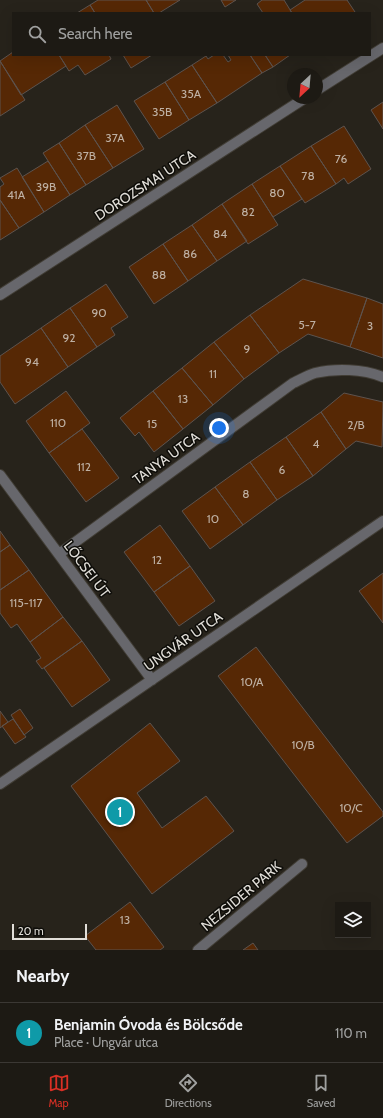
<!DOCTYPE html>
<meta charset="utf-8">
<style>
:root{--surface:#1d1a14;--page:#2a2722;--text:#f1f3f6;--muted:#a0a1a0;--line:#3b3834;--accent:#d93025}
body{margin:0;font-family:Cabin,sans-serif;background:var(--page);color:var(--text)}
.controls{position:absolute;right:12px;bottom:12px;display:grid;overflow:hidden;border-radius:0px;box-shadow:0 4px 16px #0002}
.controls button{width:36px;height:36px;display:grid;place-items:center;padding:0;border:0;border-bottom:1px solid var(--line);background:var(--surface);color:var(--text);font:20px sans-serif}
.compass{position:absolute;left:287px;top:68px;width:36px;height:36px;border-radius:50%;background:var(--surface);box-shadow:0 4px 16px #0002;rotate:206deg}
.scale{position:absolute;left:12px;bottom:10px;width:75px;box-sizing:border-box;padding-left:4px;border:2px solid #e1ded8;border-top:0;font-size:11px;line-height:14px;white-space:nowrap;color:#e1ded8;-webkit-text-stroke:3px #0e0d09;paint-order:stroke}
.you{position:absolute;left:219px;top:428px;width:14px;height:14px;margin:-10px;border:3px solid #fff;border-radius:50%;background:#1a73e8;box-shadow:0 0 0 6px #1a73e833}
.badge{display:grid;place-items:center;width:26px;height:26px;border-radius:50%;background:var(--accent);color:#fff;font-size:13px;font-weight:700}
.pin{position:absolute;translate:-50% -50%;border:2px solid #fff;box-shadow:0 1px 4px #0006}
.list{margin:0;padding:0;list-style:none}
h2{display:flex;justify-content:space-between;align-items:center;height:52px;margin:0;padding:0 16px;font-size:17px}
h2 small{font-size:13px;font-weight:400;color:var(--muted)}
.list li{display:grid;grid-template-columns:26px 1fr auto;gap:12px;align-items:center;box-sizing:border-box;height:60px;padding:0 16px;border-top:1px solid var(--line)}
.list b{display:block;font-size:15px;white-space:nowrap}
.list p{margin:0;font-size:13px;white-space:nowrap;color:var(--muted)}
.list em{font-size:13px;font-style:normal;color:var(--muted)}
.icon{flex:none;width:22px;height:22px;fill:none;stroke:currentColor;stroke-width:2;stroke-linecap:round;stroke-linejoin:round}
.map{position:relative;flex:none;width:383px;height:950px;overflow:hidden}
.search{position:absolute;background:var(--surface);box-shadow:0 4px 16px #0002;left:12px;right:12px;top:12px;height:44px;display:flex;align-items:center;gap:10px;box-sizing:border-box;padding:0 14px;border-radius:0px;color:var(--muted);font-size:15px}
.sheet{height:112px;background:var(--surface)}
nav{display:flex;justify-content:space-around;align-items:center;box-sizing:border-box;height:56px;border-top:1px solid var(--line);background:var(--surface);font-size:11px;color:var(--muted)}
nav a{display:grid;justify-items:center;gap:2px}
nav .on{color:var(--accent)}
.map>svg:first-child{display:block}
.building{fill:#562805;stroke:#5d534e}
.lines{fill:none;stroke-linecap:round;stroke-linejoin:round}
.minor-casing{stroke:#413d35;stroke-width:12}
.minor{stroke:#67676c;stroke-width:10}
.labels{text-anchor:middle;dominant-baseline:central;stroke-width:3;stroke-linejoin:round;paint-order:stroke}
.number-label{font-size:12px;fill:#beb0a3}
.street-label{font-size:14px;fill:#e1ded8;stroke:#0e0d09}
</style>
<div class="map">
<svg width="383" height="950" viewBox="0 0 383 950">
<rect width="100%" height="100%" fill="#27231b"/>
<path class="building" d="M 98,0 L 146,0 L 154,13 L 95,13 L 90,5 Z
M 146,0 L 180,0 L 159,13 L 154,13 Z
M 221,0 L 236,0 L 225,7 Z
M 262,0 L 284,0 L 292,13 L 263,13 L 257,4 Z
M 305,0 L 347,0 L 355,12 L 353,13 L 292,13 L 290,10 Z
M 90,5 L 95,13 L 77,13 Z
M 13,52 L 13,55 L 59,55 L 66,66 L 21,95 L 0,61 Z
M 59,55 L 109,55 L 111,59 L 85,75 L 78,65 L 69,71 Z
M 123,55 L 152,55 L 131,68 Z
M 214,55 L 223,55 L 228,62 L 231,60 L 228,55 L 250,55 L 262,73 L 217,103 L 192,65 L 206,56 L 208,59 Z
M 250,55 L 265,55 L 273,67 L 262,73 Z
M 265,55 L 290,55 L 273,67 Z
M 0,61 L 25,100 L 0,116 Z
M 192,65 L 217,103 L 189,120 L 165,82 Z
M 165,82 L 189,120 L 159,139 L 134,101 Z
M 383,102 L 383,129 L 371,110 Z
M 117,105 L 144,149 L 113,168 L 85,125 Z
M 85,125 L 113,168 L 86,185 L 59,143 Z
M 344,126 L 371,169 L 348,184 L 344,178 L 336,184 L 311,146 Z
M 59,143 L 86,185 L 70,195 L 43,153 Z
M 311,146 L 336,184 L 305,203 L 280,166 Z
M 48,161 L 70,195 L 44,212 L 22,177 Z
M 280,166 L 302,199 L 273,217 L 252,184 Z
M 17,168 L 44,212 L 19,228 L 0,200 L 0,187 L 4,184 L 0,178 Z
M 252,184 L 278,225 L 248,244 L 222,204 Z
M 0,200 L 19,228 L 0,240 Z
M 222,204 L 247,241 L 217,261 L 192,225 Z
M 192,225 L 217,261 L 188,281 L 163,244 Z
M 163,244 L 188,281 L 154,304 L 129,267 Z
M 303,279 L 367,298 L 350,347 L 308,334 L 279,353 L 250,315 Z
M 106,284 L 128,317 L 111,328 L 115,335 L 97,347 L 70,308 Z
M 367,298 L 383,304 L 383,358 L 350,347 Z
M 70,308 L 97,347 L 68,367 L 41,328 Z
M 250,315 L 279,353 L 244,379 L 214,342 Z
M 41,328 L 68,367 L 15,404 L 0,382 L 0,356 Z
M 214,342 L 244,379 L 213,405 L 182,368 Z
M 182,368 L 213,405 L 183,429 L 153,391 Z
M 66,391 L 90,423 L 49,453 L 26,421 Z
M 153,391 L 183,429 L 154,452 L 139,432 L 135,436 L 120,418 Z
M 344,393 L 383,402 L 382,447 L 356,441 L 346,449 L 321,412 Z
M 321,412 L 346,449 L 313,476 L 286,437 Z
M 82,429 L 119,478 L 86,502 L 49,453 Z
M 286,437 L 313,476 L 277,500 L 250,462 Z
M 250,462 L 277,500 L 243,525 L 215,487 Z
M 215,487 L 243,525 L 210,549 L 182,511 Z
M 160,525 L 190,566 L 154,592 L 124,552 Z
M 0,531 L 10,545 L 0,552 Z
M 10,545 L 29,570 L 0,590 L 0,552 Z
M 190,566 L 215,601 L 179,626 L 154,592 Z
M 29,570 L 63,617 L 30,642 L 17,624 L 11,628 L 0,613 L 0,590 Z
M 383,573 L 383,623 L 359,591 Z
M 63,617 L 82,641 L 42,669 L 36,661 L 41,658 L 30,642 Z
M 82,641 L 110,680 L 72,707 L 44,668 Z
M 256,647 L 383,812 L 383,816 L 347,843 L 218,676 Z
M 20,709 L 33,728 L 24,735 L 11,715 Z
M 0,711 L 8,722 L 0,728 Z
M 13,719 L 26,737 L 15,744 L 2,726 Z
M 150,723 L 180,761 L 137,793 L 162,828 L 206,796 L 234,831 L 152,894 L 71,786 Z
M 130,902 L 164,947 L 160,950 L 96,950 L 85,936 Z
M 253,943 L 258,950 L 243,950 Z"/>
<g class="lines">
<g class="minor-casing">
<path id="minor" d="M 317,90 L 383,48
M 0,295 L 305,98
M 0,475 L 152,680
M 59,554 L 293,383 C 300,380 308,375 315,373 C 336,368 363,369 383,377
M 0,784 L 383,521
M 198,950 L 302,864"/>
</g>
<use href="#minor" class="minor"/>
</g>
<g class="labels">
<g class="number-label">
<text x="191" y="93">35A</text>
<text x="162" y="111">35B</text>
<text x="115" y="137">37A</text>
<text x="86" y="155">37B</text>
<text x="341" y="158">76</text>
<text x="308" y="175">78</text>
<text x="46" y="186">39B</text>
<text x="277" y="192">80</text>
<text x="16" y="194">41A</text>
<text x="248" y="211">82</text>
<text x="220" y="233">84</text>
<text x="190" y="253">86</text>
<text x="159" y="274">88</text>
<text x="99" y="312">90</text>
<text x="307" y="324">5-7</text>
<text x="370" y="325">3</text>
<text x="69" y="337">92</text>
<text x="247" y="348">9</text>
<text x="32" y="361">94</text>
<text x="213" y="373">11</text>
<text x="183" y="398">13</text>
<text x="58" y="422">110</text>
<text x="152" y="423">15</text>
<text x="356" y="424">2/B</text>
<text x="316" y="443">4</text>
<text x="84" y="466">112</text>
<text x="282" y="469">6</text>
<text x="246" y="493">8</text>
<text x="213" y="518">10</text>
<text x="157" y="559">12</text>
<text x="26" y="602">115-117</text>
<text x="252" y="681">10/A</text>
<text x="303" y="744">10/B</text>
<text x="351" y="807">10/C</text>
<text x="125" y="919">13</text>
</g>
<g class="street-label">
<text transform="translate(145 185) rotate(-33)">DOROZSMAI UTCA</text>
<text transform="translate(166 458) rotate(-36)">TANYA UTCA</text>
<text transform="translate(87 569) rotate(53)">LŐCSEI ÚT</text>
<text transform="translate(183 641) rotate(-35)">UNGVÁR UTCA</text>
<text transform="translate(241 896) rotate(-40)">NEZSIDER PARK</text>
</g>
</g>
</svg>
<div class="controls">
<button><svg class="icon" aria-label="layers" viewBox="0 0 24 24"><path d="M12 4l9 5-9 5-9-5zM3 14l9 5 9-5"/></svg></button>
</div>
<svg class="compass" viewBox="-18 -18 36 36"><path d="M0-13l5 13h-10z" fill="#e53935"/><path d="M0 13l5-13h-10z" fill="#a0a1a0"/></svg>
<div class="scale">20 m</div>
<div class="you"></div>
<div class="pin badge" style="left:120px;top:812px;background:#0f9aa8">1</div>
<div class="search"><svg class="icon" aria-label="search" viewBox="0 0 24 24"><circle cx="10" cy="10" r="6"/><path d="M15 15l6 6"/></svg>Search here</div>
</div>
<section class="sheet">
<h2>Nearby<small></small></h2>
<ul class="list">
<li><span class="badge" style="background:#0f9aa8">1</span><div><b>Benjamin Óvoda és Bölcsőde</b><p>Place · Ungvár utca</p></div><em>110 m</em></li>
</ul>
</section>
<nav>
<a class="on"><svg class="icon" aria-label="map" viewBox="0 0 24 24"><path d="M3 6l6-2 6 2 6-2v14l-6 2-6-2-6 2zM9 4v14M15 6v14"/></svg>Map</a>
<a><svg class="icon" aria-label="directions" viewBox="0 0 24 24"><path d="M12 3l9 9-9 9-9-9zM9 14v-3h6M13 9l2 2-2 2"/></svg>Directions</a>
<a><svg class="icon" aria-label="saved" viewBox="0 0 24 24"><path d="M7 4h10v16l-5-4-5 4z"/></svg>Saved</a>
</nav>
